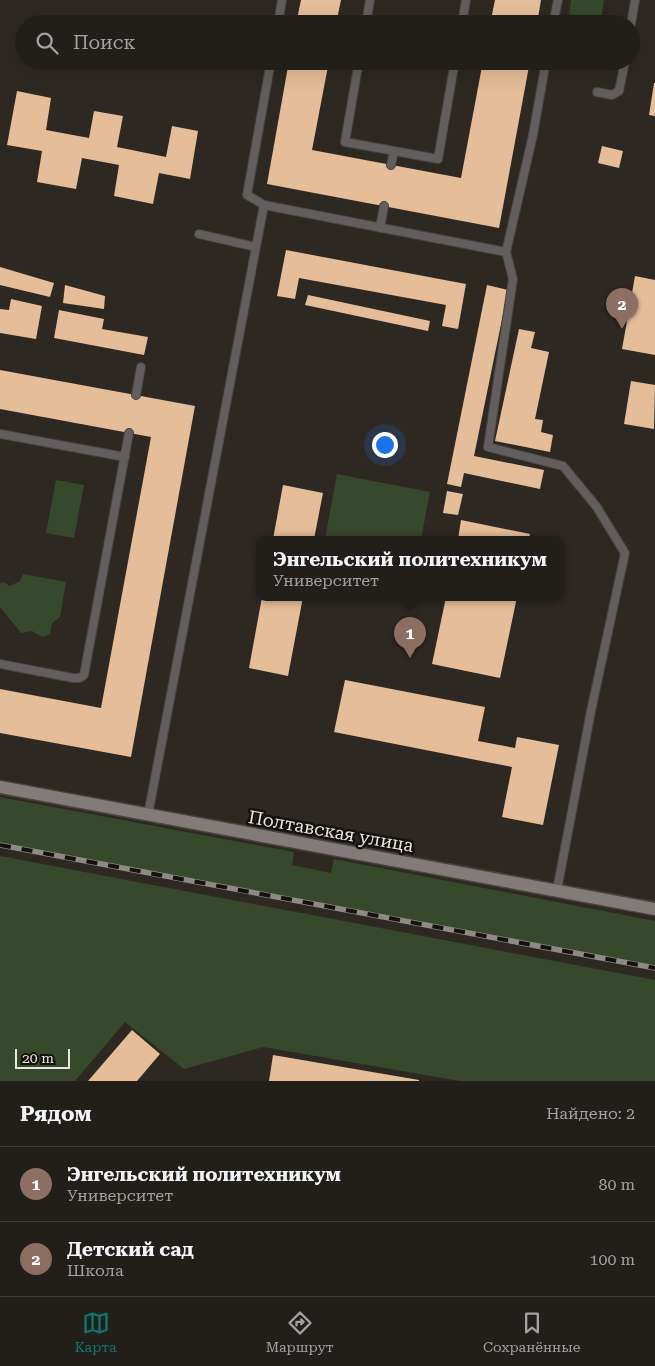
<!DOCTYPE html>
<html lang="ru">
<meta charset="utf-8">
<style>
:root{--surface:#221e1a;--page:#2e2b27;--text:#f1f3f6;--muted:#a2a2a2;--line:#3f3c39;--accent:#0f766e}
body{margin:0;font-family:"Roboto Serif",serif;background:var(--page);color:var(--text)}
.scale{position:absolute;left:15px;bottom:12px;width:55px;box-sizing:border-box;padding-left:5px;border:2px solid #eae6e2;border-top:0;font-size:14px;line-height:18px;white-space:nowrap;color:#eae6e2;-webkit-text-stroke:4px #14110f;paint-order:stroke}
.you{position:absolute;left:384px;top:444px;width:18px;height:18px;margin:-12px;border:4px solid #fff;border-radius:50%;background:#1a73e8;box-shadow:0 0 0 8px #1a73e833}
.badge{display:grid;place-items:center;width:32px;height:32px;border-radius:50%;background:var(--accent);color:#fff;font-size:16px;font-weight:700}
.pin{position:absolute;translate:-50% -41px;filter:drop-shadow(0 1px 2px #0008)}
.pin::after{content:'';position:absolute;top:26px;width:18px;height:15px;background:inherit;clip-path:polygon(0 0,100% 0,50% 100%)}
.popup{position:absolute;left:256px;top:536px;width:308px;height:65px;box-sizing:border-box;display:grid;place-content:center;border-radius:10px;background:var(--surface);filter:drop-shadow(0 1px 4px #0005);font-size:16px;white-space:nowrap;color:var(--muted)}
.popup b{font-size:19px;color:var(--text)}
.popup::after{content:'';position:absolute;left:50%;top:100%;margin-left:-10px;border:10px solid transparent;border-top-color:var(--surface)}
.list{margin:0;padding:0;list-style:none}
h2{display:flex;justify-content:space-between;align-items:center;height:65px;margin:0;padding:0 20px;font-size:21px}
h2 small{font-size:16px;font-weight:400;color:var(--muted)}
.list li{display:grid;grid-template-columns:32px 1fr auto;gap:15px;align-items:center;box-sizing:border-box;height:75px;padding:0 20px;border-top:1px solid var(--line)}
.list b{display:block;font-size:19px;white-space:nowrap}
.list p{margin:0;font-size:16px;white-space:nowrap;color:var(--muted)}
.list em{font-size:16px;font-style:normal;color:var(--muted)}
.icon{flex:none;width:28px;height:28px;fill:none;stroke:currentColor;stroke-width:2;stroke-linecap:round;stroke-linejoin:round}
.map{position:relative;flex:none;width:655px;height:1081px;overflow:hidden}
.search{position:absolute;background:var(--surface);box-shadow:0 5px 20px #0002;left:15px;right:15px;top:15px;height:55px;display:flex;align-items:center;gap:12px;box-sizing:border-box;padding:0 18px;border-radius:28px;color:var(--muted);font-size:19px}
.sheet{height:215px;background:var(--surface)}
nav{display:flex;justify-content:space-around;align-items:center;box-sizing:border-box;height:70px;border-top:1px solid var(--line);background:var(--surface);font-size:14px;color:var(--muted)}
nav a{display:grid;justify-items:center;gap:2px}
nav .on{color:var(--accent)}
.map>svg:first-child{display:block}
.green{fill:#37492c}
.building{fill:#e5bd99}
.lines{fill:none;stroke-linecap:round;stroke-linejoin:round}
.lane-casing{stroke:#48433d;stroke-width:10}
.secondary-casing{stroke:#48433d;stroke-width:15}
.lane{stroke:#625e5d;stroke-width:8}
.secondary{stroke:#827b7a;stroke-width:12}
.rail-casing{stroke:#8f8a86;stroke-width:5.5}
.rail{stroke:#14110f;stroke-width:4;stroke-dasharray:11;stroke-linecap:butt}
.labels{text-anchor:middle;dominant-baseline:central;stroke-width:5;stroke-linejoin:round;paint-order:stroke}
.street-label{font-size:18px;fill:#eae6e2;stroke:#14110f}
</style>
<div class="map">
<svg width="655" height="1081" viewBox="0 0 655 1081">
<rect width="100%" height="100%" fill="#2e2822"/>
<path class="green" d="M 571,0 L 604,0 L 601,20 L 569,14 Z
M 337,474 L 430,492 L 421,539 L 325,539 Z
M 56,480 L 84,485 L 74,538 L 46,533 Z
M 23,574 L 66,582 L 60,617 L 52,623 L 50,634 L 43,637 L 32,631 L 21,633 L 0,607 L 0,584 L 3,582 L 10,586 L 20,581 Z
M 0,797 L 294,852 L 292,865 L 331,873 L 334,859 L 655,921 L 655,967 L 0,844 Z
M 0,856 L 655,980 L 655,1081 L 460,1081 L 263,1047 L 184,1069 L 125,1022 L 75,1081 L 0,1081 Z"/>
<path class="building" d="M 301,0 L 341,0 L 336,24 L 296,24 Z
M 495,0 L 541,0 L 537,24 L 490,24 Z
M 289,61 L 329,61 L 312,150 L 461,178 L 483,61 L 530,61 L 499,228 L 267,184 Z
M 654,83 L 655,83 L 655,116 L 649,115 Z
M 17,91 L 51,98 L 46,130 L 89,138 L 94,111 L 123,116 L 117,147 L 166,157 L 172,126 L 198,131 L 190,179 L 159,173 L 153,204 L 114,196 L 119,165 L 82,158 L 76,189 L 37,182 L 42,151 L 7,145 Z
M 602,146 L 623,151 L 619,168 L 598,163 Z
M 286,250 L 466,284 L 458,329 L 442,326 L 446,305 L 299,278 L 295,299 L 277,296 Z
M 0,267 L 54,283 L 50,297 L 0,285 Z
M 635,276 L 655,280 L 655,355 L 622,349 Z
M 65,285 L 105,296 L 104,309 L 63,303 Z
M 487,285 L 508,290 L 474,456 L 544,470 L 540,489 L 464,473 L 461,487 L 447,484 Z
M 308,295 L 430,321 L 428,331 L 305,305 Z
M 11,299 L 42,306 L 36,339 L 0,333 L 0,309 L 9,310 Z
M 59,310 L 104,319 L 102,329 L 148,337 L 144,355 L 54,338 Z
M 519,329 L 535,332 L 531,348 L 549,352 L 535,419 L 543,420 L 541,432 L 553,435 L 550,452 L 495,441 Z
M 0,370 L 195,406 L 131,757 L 0,733 L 0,689 L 101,708 L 151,437 L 0,409 Z
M 631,381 L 655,385 L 654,429 L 624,424 Z
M 283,485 L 323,493 L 314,539 L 273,539 Z
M 447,491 L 463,494 L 458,515 L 443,513 Z
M 461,520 L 530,534 L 529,539 L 458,539 Z
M 262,597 L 303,597 L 288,676 L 249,668 Z
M 446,597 L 517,597 L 500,678 L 432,664 Z
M 345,680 L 485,707 L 478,741 L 515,748 L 517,737 L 559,745 L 543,825 L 502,817 L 512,767 L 334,732 Z
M 132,1030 L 160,1054 L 137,1081 L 88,1081 Z
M 273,1055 L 419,1080 L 419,1081 L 269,1081 Z"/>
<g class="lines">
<g class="lane-casing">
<path id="lane" d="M 278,24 L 282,0
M 366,24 L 370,0
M 462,24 L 466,0
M 553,24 L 558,0
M 631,24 L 635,0
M 359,61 L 345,142 L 438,159 L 455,61
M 597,92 L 612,95 L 619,91 L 625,61
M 391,165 L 394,151
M 264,205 L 247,195 L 271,61
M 380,228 L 384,206
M 199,234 L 256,247
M 506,252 L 533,135 L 546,61
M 136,395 L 141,367
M 0,434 L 125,457
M 0,664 L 73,678 L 80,678 L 84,675 L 129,433
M 148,815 L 264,205 L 506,252 L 513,279 L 488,447 L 563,466 L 596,506 L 625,553 L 591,711 L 557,890"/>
</g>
<g class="secondary-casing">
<path id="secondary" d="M 0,787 L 655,909"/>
</g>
<use href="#lane" class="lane"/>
<use href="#secondary" class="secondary"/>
<g class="rail-casing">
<path id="rail" d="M 0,845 L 655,968"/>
</g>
<use href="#rail" class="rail"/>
</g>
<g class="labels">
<g class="street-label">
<text transform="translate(331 831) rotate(10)">Полтавская улица</text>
</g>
</g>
</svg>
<div class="scale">20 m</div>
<div class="you"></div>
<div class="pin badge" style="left:410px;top:658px;background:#8d6e63">1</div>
<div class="popup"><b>Энгельский политехникум</b>Университет</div>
<div class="pin badge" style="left:622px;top:329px;background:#8d6e63">2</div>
<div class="search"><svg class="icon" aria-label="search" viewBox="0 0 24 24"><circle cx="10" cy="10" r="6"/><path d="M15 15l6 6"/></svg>Поиск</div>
</div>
<section class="sheet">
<h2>Рядом<small>Найдено: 2</small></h2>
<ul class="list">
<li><span class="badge" style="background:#8d6e63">1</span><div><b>Энгельский политехникум</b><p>Университет</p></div><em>80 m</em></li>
<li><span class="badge" style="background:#8d6e63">2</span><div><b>Детский сад</b><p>Школа</p></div><em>100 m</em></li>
</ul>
</section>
<nav>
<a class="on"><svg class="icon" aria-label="map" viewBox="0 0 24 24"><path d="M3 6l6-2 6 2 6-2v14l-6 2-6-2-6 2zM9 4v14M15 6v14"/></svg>Карта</a>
<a><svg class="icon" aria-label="directions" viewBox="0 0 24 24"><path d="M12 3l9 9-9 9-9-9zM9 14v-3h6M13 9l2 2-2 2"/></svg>Маршрут</a>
<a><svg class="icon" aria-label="saved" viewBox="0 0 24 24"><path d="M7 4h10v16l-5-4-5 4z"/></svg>Сохранённые</a>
</nav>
